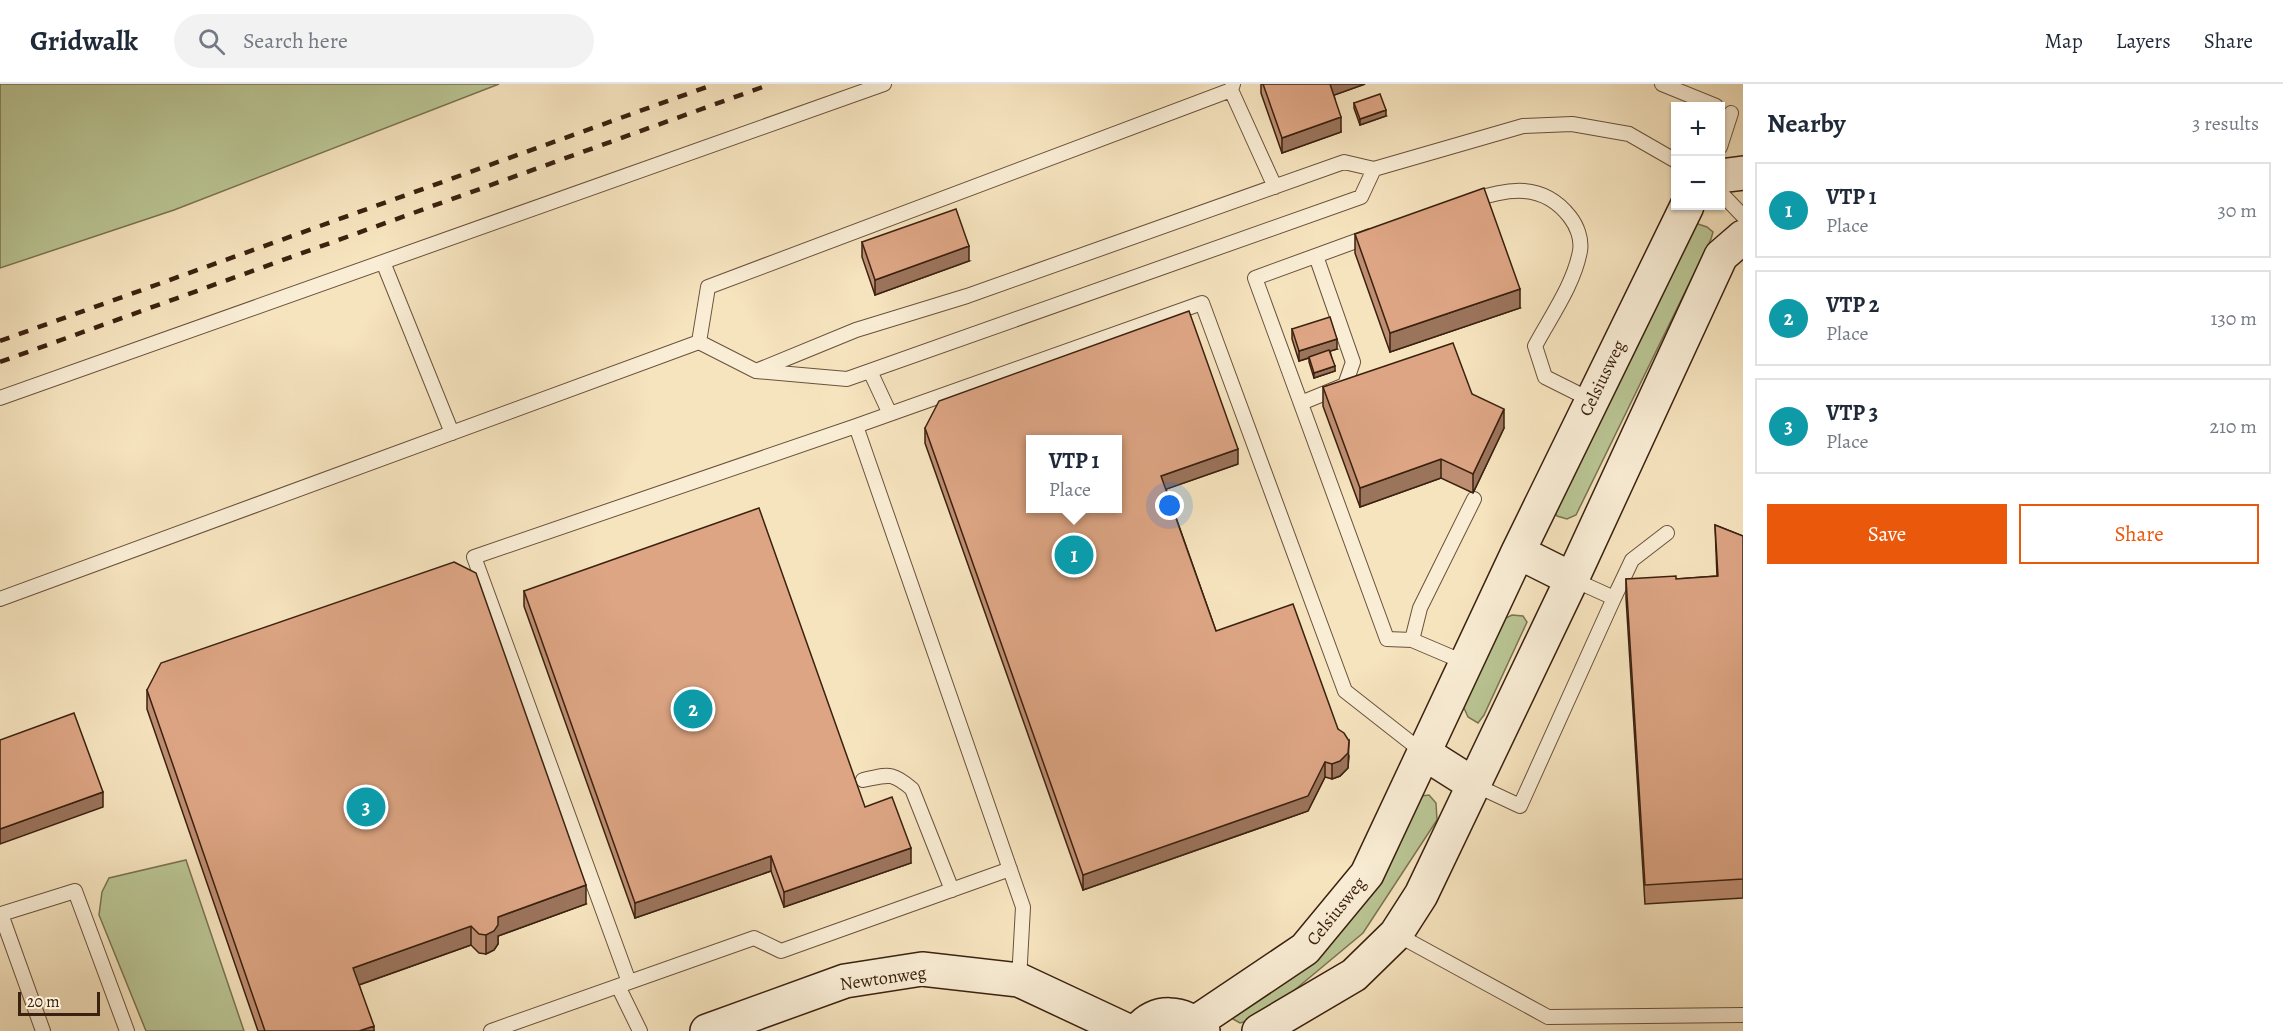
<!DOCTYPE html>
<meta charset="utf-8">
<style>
:root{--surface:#fff;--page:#f2f2f3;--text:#1f2937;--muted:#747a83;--line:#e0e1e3;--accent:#ea580c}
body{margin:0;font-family:Alegreya,serif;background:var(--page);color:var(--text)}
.controls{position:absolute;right:18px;top:18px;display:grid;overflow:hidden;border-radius:0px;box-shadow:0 2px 4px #0004}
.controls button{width:54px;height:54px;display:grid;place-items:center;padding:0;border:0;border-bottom:2px solid var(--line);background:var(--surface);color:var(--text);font:30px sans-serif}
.scale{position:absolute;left:18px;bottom:15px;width:82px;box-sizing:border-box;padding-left:6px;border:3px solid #3b210f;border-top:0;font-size:16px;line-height:21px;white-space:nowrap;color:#3b210f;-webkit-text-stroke:4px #f9edd5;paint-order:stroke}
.you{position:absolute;left:1170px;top:422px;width:21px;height:21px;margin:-15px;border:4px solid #fff;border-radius:50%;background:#1a73e8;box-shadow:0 0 0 9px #1a73e833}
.badge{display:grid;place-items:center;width:39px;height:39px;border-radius:50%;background:var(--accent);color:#fff;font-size:20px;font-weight:700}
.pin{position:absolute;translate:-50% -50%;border:3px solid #fff;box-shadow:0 2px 6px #0006}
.popup{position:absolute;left:1026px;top:351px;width:96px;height:78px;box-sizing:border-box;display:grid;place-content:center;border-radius:0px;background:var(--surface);filter:drop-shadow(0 2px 4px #0005);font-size:20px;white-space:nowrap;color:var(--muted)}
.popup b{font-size:22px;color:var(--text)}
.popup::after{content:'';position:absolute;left:50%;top:100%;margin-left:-12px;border:12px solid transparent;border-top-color:var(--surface)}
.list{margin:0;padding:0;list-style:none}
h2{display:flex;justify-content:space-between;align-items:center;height:78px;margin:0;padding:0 24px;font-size:26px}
h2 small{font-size:20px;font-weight:400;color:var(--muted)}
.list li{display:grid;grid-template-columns:39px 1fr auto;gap:18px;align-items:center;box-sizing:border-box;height:96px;margin:0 12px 12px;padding:0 12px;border:2px solid var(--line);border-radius:0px}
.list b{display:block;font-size:22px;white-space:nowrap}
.list p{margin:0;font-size:20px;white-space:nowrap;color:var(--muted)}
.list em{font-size:20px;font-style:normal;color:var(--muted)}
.actions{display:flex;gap:12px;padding:18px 24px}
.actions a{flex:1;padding:14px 0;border:2px solid var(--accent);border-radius:0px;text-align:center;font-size:21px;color:var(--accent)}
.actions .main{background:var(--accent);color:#fff}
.icon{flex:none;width:33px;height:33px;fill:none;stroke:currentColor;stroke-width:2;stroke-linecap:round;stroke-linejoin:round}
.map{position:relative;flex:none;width:1743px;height:947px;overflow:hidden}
header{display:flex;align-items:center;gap:36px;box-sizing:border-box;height:84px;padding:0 30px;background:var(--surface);border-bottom:2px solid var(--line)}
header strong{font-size:28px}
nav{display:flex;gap:33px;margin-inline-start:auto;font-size:21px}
.search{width:420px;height:54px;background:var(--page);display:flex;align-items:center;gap:15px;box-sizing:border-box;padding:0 21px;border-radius:33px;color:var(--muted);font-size:22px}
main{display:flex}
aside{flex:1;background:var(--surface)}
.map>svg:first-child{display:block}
.green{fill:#bac594;stroke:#7a7352;stroke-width:1.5}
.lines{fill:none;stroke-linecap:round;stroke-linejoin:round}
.lane-casing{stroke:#6a523b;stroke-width:16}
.secondary-casing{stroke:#3b210f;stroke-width:36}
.lane{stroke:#f9edd5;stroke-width:14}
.secondary{stroke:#f9edd5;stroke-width:33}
.rail{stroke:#3b210f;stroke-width:4.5;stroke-dasharray:10 10;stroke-linecap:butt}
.wall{fill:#be8e72;stroke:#3b210f;stroke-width:1.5}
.shaded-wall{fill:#9b745c;stroke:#3b210f;stroke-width:1.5}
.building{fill:#dda584;stroke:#3b210f;stroke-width:1.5;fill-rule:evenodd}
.labels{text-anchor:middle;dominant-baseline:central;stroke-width:6;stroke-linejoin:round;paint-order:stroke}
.street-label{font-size:18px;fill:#3b210f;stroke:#f9edd5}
</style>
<header>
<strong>Gridwalk</strong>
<div class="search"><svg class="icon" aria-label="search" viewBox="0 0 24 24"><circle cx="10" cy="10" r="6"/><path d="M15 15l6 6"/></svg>Search here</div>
<nav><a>Map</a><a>Layers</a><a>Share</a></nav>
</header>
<main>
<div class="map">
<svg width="1743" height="947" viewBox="0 0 1743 947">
<rect width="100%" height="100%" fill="#f6e4bf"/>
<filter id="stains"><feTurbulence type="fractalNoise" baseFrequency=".00333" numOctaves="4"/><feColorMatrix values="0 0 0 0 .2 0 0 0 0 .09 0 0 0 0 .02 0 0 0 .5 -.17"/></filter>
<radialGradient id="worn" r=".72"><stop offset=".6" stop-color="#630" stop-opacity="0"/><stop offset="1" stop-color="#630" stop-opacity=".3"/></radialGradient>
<path class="green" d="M 0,0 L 499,0 L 174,126 L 0,184 Z
M 1695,139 L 1707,143 L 1713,148 L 1711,155 L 1576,431 L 1567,435 L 1557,432 L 1552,425 Z
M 1512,531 L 1523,532 L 1527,538 L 1484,631 L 1478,639 L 1468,633 L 1464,624 L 1466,616 L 1506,534 Z
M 1429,711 L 1436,719 L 1437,736 L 1363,849 L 1285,914 L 1251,936 L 1240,939 L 1233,935 L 1233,928 L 1421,712 Z
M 186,776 L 244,947 L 146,947 L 99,831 L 102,808 L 109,794 Z"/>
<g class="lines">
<g class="lane-casing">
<path id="lane" d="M 1662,0 L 1716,22
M 1231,6 L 1275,103
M 1720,63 L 1731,29
M 1720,108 L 1743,132
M 1470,117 C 1508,104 1543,98 1570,133 C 1577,142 1582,155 1580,167 C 1574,200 1551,232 1535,262 L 1545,293 L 1591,316
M 1370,152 L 1255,194 L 1387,555 L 1412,556 L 1420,524 L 1474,415
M 383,178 L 452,349
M 699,258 L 756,287 L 847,295 L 1361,113 L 1374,85
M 756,287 L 856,246 L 967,212 L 1344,78 L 1374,85 L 1523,42 L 1572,40 L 1629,50 L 1676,77
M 870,287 L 890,330
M 0,314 L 884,0
M 1301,319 L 1345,301 L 1353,278 L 1316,172
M 1614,514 L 1632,476 L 1667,449
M 0,515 L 699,258 L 708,203 L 1231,6 L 1233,0
M 1412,556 L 1466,579
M 863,696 C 888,691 891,687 912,705 L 952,806
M 1473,700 L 1520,722 L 1614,514 L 1572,495
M 1396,850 L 1548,933 L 1743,931
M 1019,896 L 1023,823 L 856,342 L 1202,219 L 1345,607 L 1424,669
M 629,898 L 474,473 L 856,342
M 618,902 L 640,947
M 43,947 L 1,830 L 75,807 L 127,947
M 491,947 L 754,854 L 781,867 L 1010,785"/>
</g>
<g class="secondary-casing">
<path id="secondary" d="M 1720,92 L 1743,89
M 1518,468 L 1572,495
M 1424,669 L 1473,700
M 1195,939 L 1305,865 L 1367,790 L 1518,468 L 1687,122
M 707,947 L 845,897 L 922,885 L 1019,896 L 1128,947
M 1138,947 C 1155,924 1184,927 1203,947
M 1259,947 L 1354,891 L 1396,850 L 1421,811 L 1572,495 L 1721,172 L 1743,153"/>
</g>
<use href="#lane" class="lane"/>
<use href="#secondary" class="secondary"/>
<path class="rail" d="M 0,257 L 715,0
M 0,278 L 771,0"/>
</g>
<path class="wall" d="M 1261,0 L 1365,0 L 1334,11 L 1341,48 L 1282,69 L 1261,9 Z
M 1354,19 L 1386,32 L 1360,41 L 1354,24 Z
M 1355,150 L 1520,224 L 1390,268 L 1355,169 Z
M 862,158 L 969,177 L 875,211 L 862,173 Z
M 1292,245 L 1337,265 L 1330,267 L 1335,287 L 1314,294 L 1309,278 L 1309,274 L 1299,277 L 1292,255 Z
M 1323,303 L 1472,310 L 1504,344 L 1473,409 L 1441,394 L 1360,423 L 1323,322 Z
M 925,344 L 1238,380 L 1166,405 L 1216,547 L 1338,645 L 1349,672 L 1348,684 L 1340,692 L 1332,695 L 1325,693 L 1308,727 L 1083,806 L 925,359 Z
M 1715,441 L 1743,452 L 1743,814 L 1645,820 L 1626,514 L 1626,495 L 1676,495 L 1717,492 Z
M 524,507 L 865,723 L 911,779 L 784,823 L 771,787 L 635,834 L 524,522 Z
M 147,606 L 586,820 L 498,852 L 498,860 L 494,866 L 486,870 L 479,869 L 471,861 L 359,901 L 374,947 L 258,947 L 147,625 Z"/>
<path class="shaded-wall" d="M 1329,0 L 1365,0 L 1329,13 Z
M 1386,26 L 1386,32 L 1360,41 L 1360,35 Z
M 1341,33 L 1341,48 L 1282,69 L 1282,54 Z
M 969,162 L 969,177 L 875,211 L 875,196 Z
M 1520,205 L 1520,224 L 1390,268 L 1390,249 Z
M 1337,255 L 1337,265 L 1299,277 L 1299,267 Z
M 1335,282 L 1335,287 L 1314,294 L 1314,289 Z
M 1504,325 L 1504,344 L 1473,409 L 1473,390 Z
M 1238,365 L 1238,380 L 1161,407 L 1161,392 Z
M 1441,375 L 1441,394 L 1360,423 L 1360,404 Z
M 1349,657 L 1348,684 L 1340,692 L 1332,695 L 1332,680 Z
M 1325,678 L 1325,693 L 1308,727 L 1083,806 L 1083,791 Z
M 103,708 L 103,723 L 0,760 L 0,745 Z
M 911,764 L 911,779 L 784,823 L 784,808 Z
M 771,772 L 771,787 L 635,834 L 635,819 Z
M 586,801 L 586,820 L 498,852 L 498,860 L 494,866 L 486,870 L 486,851 L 498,833 Z
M 471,842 L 471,861 L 353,903 L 353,884 Z
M 374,942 L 374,947 L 359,947 Z"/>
<path class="building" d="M 1263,0 L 1330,0 L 1341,33 L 1282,54 Z
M 1380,10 L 1386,26 L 1360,35 L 1354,19 Z
M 1484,104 L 1520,205 L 1390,249 L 1355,150 Z
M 956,125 L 969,162 L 875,196 L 862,158 Z
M 1189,227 L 1238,365 L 1161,392 L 1216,547 L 1293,520 L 1338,645 L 1344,649 L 1349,657 L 1348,669 L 1340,677 L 1332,680 L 1325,678 L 1308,712 L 1083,791 L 925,344 L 939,317 ZM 1030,356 L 1118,356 L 1118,424 L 1030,424 Z
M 1330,233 L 1337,255 L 1299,267 L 1292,245 Z
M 1453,259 L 1472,310 L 1504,325 L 1473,390 L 1441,375 L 1360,404 L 1323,303 Z
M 1329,266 L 1335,282 L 1314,289 L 1309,273 Z
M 759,424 L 865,723 L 892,713 L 911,764 L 784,808 L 771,772 L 635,819 L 524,507 Z
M 1715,441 L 1743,452 L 1743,795 L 1645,801 L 1626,495 L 1676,492 L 1676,495 L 1718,492 Z
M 454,478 L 476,489 L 586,801 L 498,833 L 498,841 L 494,847 L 486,851 L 479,850 L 471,842 L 353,884 L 374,942 L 359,947 L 265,947 L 147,606 L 161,579 Z
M 74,629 L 103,708 L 0,745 L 0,656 Z"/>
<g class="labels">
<g class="street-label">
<text transform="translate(1602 294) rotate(-64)">Celsiusweg</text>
<text transform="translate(1336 827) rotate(-51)">Celsiusweg</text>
<text transform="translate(883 894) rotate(-8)">Newtonweg</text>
</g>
</g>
<rect width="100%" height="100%" filter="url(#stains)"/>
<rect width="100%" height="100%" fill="url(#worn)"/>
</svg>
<div class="controls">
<button>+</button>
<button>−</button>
</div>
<div class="scale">20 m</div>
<div class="you"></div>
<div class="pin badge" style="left:1074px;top:471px;background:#0f9aa8">1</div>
<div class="popup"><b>VTP 1</b>Place</div>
<div class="pin badge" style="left:693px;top:625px;background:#0f9aa8">2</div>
<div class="pin badge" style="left:366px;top:723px;background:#0f9aa8">3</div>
</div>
<aside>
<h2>Nearby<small>3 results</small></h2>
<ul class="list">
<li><span class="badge" style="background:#0f9aa8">1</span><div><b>VTP 1</b><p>Place</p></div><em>30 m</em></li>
<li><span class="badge" style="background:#0f9aa8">2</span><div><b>VTP 2</b><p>Place</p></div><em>130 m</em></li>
<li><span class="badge" style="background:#0f9aa8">3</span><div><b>VTP 3</b><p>Place</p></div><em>210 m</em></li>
</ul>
<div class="actions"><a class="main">Save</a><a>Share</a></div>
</aside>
</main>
